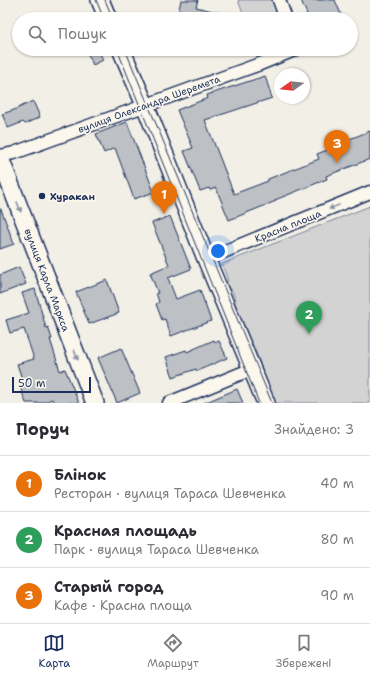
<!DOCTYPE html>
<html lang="uk">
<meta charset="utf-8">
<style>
:root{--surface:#fff;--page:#f7f7f7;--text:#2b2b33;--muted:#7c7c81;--line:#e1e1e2;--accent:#1b2f5e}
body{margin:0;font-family:"Shantell Sans",sans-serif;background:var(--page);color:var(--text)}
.compass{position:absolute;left:274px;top:68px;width:36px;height:36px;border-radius:50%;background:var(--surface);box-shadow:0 1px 3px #0004;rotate:255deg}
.scale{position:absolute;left:12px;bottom:10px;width:79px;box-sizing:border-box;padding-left:4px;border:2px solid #1b2f5e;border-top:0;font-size:11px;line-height:14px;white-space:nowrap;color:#1b2f5e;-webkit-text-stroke:3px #fbf7ec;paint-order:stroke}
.you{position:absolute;left:218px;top:251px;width:14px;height:14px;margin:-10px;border:3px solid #fff;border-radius:50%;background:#1a73e8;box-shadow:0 0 0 6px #1a73e833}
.badge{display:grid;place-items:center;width:26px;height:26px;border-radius:50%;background:var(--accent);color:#fff;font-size:13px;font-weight:700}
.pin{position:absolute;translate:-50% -33px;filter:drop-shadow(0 1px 2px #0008)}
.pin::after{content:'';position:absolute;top:21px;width:14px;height:12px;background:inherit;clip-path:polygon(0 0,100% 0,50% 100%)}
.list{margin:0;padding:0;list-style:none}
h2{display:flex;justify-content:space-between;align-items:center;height:52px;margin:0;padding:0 16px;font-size:17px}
h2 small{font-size:13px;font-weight:400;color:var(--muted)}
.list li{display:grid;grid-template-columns:26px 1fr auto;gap:12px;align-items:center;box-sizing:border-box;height:56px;padding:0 16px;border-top:1px solid var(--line)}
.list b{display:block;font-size:15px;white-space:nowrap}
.list p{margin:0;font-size:13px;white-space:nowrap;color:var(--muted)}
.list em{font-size:13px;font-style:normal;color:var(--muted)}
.icon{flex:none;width:22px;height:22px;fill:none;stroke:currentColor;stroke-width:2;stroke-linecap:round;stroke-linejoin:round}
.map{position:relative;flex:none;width:370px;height:403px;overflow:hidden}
.search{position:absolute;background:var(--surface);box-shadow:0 1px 3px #0004;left:12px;right:12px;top:12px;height:44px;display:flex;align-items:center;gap:10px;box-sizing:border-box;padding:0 14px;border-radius:22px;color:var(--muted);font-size:15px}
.sheet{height:220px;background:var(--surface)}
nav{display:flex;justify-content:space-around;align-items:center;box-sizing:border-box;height:56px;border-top:1px solid var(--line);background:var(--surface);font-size:11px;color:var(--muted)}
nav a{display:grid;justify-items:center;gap:2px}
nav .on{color:var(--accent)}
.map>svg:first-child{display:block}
.green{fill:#d2d3d2;stroke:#768198}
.building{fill:#bdc0c4;stroke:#1b2f5e}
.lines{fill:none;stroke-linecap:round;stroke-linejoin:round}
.minor-casing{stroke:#1b2f5e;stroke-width:15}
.secondary-casing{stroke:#1b2f5e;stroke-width:20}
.minor{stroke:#fbf7ec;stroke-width:12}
.secondary{stroke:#fbf7ec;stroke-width:17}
.tram{stroke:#1b2f5e;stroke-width:1}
.oneway{fill:#8b93a5}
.poi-dot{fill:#1b2f5e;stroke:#fbf7ec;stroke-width:1.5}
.labels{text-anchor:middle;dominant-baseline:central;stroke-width:3.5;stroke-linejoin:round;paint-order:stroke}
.street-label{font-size:10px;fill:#1b2f5e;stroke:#fbf7ec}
.poi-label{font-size:10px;font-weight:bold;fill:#1b2f5e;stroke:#fbf7ec;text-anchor:start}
</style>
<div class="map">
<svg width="370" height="403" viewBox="0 0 370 403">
<rect width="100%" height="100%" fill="#f2efe6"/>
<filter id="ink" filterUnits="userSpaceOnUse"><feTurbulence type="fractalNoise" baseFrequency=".025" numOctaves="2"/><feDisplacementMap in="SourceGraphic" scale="8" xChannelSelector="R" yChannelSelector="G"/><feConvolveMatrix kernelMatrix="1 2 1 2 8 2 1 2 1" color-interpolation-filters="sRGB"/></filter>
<g filter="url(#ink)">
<path class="green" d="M 238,0 L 274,0 L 282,19 L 245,19 Z
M 370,206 L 370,403 L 275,403 L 253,345 L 251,345 L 234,301 L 236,300 L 231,289 L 229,290 L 226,282 L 228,281 L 222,264 Z"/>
<path class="building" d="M 181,0 L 198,0 L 196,7 L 233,16 L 232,19 L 177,19 Z
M 301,0 L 335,0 L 343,19 L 309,19 Z
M 98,49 L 103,60 L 93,65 L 88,54 Z
M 265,76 L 272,98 L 205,120 L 234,194 L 268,181 L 268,179 L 319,159 L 317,154 L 343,144 L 342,142 L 370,131 L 370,159 L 326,176 L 327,179 L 275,200 L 276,201 L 229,220 L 216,188 L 210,190 L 209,188 L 200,191 L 184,151 L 193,148 L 177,110 L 208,98 L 207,95 Z
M 33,101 L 40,117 L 25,124 L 23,122 L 8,128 L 2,114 L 14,110 Z
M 127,122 L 154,192 L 134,199 L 115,148 L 104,153 L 96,134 Z
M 0,209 L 1,209 L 14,244 L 0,249 Z
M 170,216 L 191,269 L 168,278 L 176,299 L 200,290 L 211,321 L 171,336 L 165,319 L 162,320 L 156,304 L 159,302 L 156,293 L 158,293 L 150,273 L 169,265 L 152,223 Z
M 19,267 L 26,284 L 0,294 L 0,275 Z
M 107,280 L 119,313 L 89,324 L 76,292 Z
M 35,289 L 46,328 L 48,327 L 52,339 L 50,339 L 60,371 L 65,369 L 79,403 L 54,403 L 52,399 L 42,403 L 26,403 L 20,387 L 24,385 L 17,364 L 34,359 L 24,329 L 10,333 L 6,320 L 29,313 L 22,293 Z
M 214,340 L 215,342 L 219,341 L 227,358 L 197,371 L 196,369 L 173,377 L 166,357 L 186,350 L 187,352 Z
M 121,348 L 140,393 L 117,403 L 98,358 Z
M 237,389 L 243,403 L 204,403 Z"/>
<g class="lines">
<g class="minor-casing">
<path id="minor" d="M 279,0 L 286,19
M 0,156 L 14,153 L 260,64 L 297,49
M 205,256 L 211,257 L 370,192
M 169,403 L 252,369"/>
</g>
<g class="secondary-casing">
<path id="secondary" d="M 100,0 L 108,19
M 121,49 L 145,105 L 205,256 L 266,403
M 0,158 L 95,403"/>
</g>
<use href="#minor" class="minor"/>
<use href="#secondary" class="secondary"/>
<path class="tram" d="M 96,0 L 104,19
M 105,0 L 113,19
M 117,49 L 259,403
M 125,49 L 272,403"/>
</g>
<defs><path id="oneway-solid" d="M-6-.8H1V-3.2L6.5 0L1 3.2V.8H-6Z"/></defs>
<g class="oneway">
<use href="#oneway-solid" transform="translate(19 207) rotate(69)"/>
<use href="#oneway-solid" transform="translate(334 207) rotate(158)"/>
<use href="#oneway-solid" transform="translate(76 355) rotate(69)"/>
</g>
</g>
<circle class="poi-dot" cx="42" cy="196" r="4"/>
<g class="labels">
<g class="street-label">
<text transform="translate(149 104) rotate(-20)">вулиця Олександра Шеремета</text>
<text transform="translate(288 226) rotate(-22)">Красна площа</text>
<text transform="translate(47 280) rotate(69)">вулиця Карла Маркса</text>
</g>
<g class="poi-label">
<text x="50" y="196">Хуракан</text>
</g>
</g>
</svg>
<svg class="compass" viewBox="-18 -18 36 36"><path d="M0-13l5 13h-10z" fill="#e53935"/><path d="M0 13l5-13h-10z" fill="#7c7c81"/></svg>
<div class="scale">50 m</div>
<div class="you"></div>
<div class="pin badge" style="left:164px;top:214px;background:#e8710a">1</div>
<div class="pin badge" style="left:309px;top:334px;background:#2e9e5b">2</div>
<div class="pin badge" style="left:337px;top:163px;background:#e8710a">3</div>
<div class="search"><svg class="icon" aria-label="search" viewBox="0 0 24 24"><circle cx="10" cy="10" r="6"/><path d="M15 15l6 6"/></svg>Пошук</div>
</div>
<section class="sheet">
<h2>Поруч<small>Знайдено: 3</small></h2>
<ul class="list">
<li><span class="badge" style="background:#e8710a">1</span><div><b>Блінок</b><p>Ресторан · вулиця Тараса Шевченка</p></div><em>40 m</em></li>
<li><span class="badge" style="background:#2e9e5b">2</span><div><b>Красная площадь</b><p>Парк · вулиця Тараса Шевченка</p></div><em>80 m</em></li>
<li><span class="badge" style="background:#e8710a">3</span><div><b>Старый город</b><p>Кафе · Красна площа</p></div><em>90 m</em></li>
</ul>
</section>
<nav>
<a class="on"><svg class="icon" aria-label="map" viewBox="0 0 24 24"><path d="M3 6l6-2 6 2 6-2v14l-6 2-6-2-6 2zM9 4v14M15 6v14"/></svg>Карта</a>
<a><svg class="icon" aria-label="directions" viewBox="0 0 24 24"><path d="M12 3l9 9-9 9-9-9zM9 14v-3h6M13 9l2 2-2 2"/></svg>Маршрут</a>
<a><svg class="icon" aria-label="saved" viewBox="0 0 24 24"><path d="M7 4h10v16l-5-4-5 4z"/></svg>Збережені</a>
</nav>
